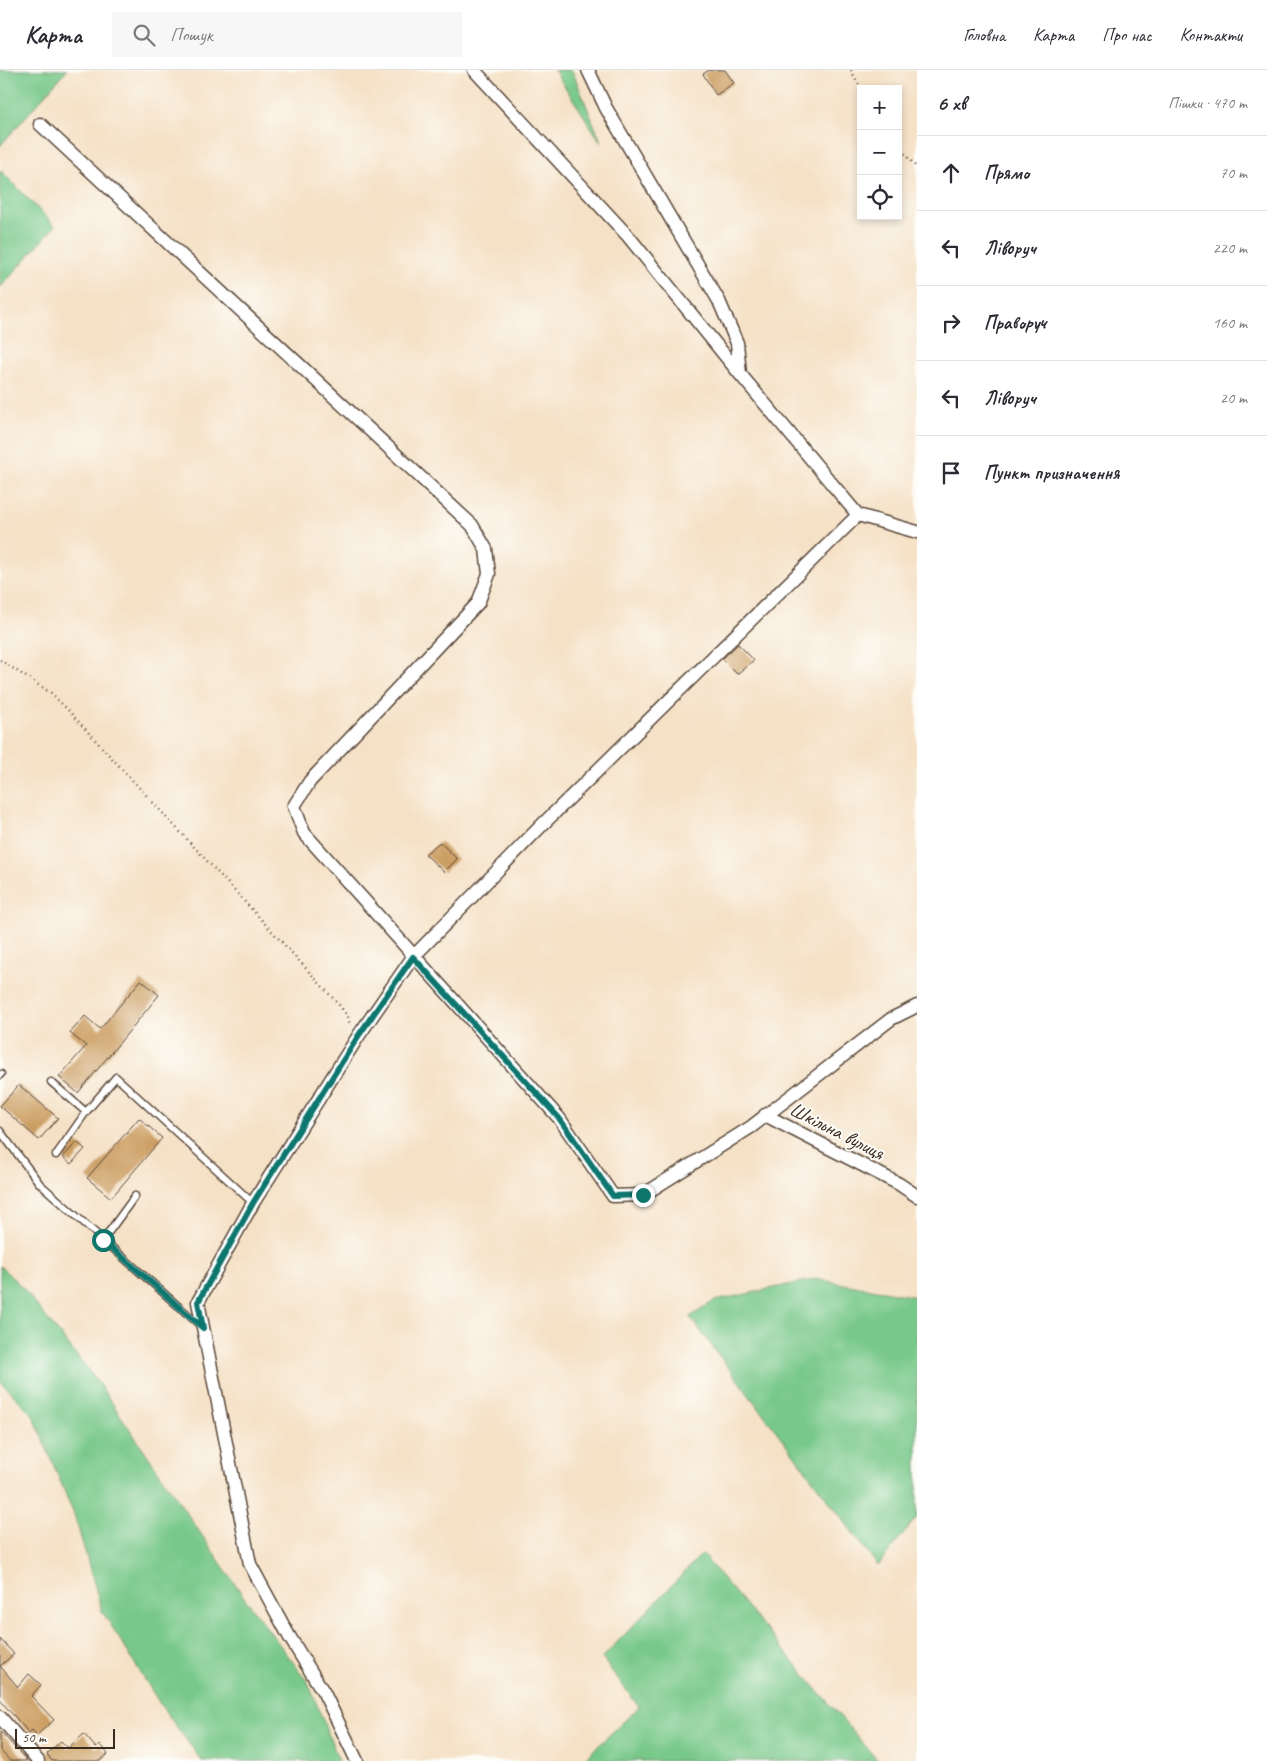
<!DOCTYPE html>
<html lang="uk">
<meta charset="utf-8">
<style>
:root{--surface:#fff;--page:#f7f7f7;--text:#2b2b33;--muted:#7c7c81;--line:#e1e1e2}
body{margin:0;font-family:Caveat,sans-serif;background:var(--page);color:var(--text)}
.controls{position:absolute;right:15px;top:15px;display:grid;overflow:hidden;border-radius:0px;box-shadow:0 2px 8px #0003}
.controls button{width:45px;height:45px;display:grid;place-items:center;padding:0;border:0;border-bottom:1px solid var(--line);background:var(--surface);color:var(--text);font:25px sans-serif}
.scale{position:absolute;left:15px;bottom:12px;width:100px;box-sizing:border-box;padding-left:5px;border:2px solid #3b2a1e;border-top:0;font-size:14px;line-height:18px;white-space:nowrap;color:#3b2a1e;-webkit-text-stroke:4px #fdfcf7;paint-order:stroke}
.stop{position:absolute;width:15px;height:15px;margin:-11px;border:4px solid #0f766e;border-radius:50%;background:#fff}
.stop.end{background:#0f766e;border-color:#fff;box-shadow:0 1px 5px #0008}
.list{margin:0;padding:0;list-style:none}
h2{display:flex;justify-content:space-between;align-items:center;height:65px;margin:0;padding:0 20px;font-size:21px}
h2 small{font-size:16px;font-weight:400;color:var(--muted)}
.list li{display:grid;grid-template-columns:32px 1fr auto;gap:15px;align-items:center;box-sizing:border-box;height:75px;padding:0 20px;border-top:1px solid var(--line)}
.list b{display:block;font-size:19px;white-space:nowrap}
.list em{font-size:16px;font-style:normal;color:var(--muted)}
.icon{flex:none;width:28px;height:28px;fill:none;stroke:currentColor;stroke-width:2;stroke-linecap:round;stroke-linejoin:round}
.map{position:relative;flex:none;width:917px;height:1691px;overflow:hidden}
header{display:flex;align-items:center;gap:30px;box-sizing:border-box;height:70px;padding:0 25px;background:var(--surface);border-bottom:1px solid var(--line)}
header strong{font-size:24px}
nav{display:flex;gap:28px;margin-inline-start:auto;font-size:18px}
.search{width:350px;height:45px;background:var(--page);display:flex;align-items:center;gap:12px;box-sizing:border-box;padding:0 18px;border-radius:0px;color:var(--muted);font-size:19px}
main{display:flex}
aside{flex:1;background:var(--surface)}
.map>svg:first-child{display:block}
.green{fill:#77c889;stroke:#597954}
.building{fill:#cb9d61}
.lines{fill:none;stroke-linecap:round;stroke-linejoin:round}
.lane-casing{stroke:#574537;stroke-width:9}
.street-casing{stroke:#574537;stroke-width:15}
.path{stroke:#574537;stroke-width:2.5;stroke-dasharray:1 4;stroke-linecap:butt}
.lane{stroke:#fff;stroke-width:6}
.street{stroke:#fff;stroke-width:12}
.route{stroke:#0f766e;stroke-width:6}
.labels{text-anchor:middle;dominant-baseline:central;stroke-width:4;stroke-linejoin:round;paint-order:stroke}
.street-label{font-size:20px;fill:#3b2a1e;stroke:#fdfcf7}
</style>
<header>
<strong>Карта</strong>
<div class="search"><svg class="icon" aria-label="search" viewBox="0 0 24 24"><circle cx="10" cy="10" r="6"/><path d="M15 15l6 6"/></svg>Пошук</div>
<nav><a>Головна</a><a>Карта</a><a>Про нас</a><a>Контакти</a></nav>
</header>
<main>
<div class="map">
<svg width="917" height="1691" viewBox="0 0 917 1691">
<rect width="100%" height="100%" fill="#fdfcf7"/>
<filter id="ink" filterUnits="userSpaceOnUse"><feTurbulence type="fractalNoise" baseFrequency=".02" numOctaves="2"/><feDisplacementMap in="SourceGraphic" scale="10" xChannelSelector="R" yChannelSelector="G"/><feConvolveMatrix kernelMatrix="1 2 1 2 8 2 1 2 1" color-interpolation-filters="sRGB"/></filter>
<filter id="wash" filterUnits="userSpaceOnUse"><feTurbulence type="fractalNoise" baseFrequency=".0096" numOctaves="4" result="noise"/><feDisplacementMap in="SourceGraphic" scale="20" xChannelSelector="R" yChannelSelector="G"/><feGaussianBlur stdDeviation="1.12" result="paint"/><feColorMatrix in="noise" values="0 0 0 0 0 0 0 0 0 0 0 0 0 0 0 0 0 1.4 0 .05"/><feComposite in="paint" operator="in"/></filter>
<g filter="url(#wash)">
<rect width="100%" height="100%" fill="#f5e1c6"/>
<path class="green" d="M 0,0 L 67,0 L 0,76 Z
M 554,0 L 572,0 L 602,74 Z
M 0,100 L 55,156 L 0,218 Z
M 0,1196 L 22,1217 L 97,1311 L 248,1533 L 308,1612 L 339,1691 L 202,1691 L 162,1637 L 102,1541 L 75,1447 L 33,1345 L 0,1311 Z
M 815,1209 L 917,1227 L 917,1447 L 878,1496 L 690,1247 L 714,1231 Z
M 702,1484 L 878,1691 L 582,1691 L 639,1637 L 602,1588 Z"/>
<g id="blocks">
<path class="building" d="M 709,0 L 725,0 L 734,13 L 716,25 L 703,4 Z
M 738,574 L 754,590 L 737,604 L 722,589 Z
M 440,772 L 457,789 L 444,802 L 425,784 Z
M 141,910 L 159,925 L 78,1023 L 59,1007 L 86,976 L 70,963 L 85,946 L 100,959 Z
M 19,1015 L 58,1048 L 39,1070 L 0,1036 Z
M 139,1048 L 162,1068 L 111,1128 L 87,1108 Z
M 77,1072 L 85,1079 L 71,1094 L 63,1087 Z
M 0,1569 L 14,1584 L 0,1596 L 18,1617 L 29,1604 L 41,1615 L 31,1626 L 54,1650 L 37,1665 L 32,1660 L 29,1663 L 0,1630 Z
M 0,1661 L 27,1691 L 10,1691 L 0,1680 Z
M 84,1664 L 96,1678 L 100,1675 L 108,1684 L 100,1691 L 52,1691 L 47,1684 L 61,1671 L 68,1678 Z"/>
</g>
</g>
<g filter="url(#ink)">
<use href="#blocks" fill-opacity="0" stroke="#574537" stroke-width="1"/>
<g class="lines">
<g class="lane-casing">
<path id="lane" d="M 0,1005 L 1,1004
M 51,1012 L 86,1042 L 116,1007 L 253,1133
M 0,1061 L 40,1114 L 202,1257
M 56,1085 L 86,1042
M 103,1170 L 135,1126"/>
</g>
<g class="street-casing">
<path id="street" d="M 474,0 L 628,166 L 740,304 L 858,445
M 588,0 L 606,38 L 719,231 L 737,273 L 740,304
M 40,54 L 472,455 L 486,479 L 489,504 L 478,533 L 310,711 L 294,736 L 304,763 L 559,1048 L 613,1126 L 643,1125 L 751,1057 L 891,949 L 917,936
M 765,1045 L 899,1114 L 917,1126
M 0,1647 L 38,1691
M 357,1691 L 324,1623 L 289,1566 L 250,1494 L 198,1232 L 253,1133 L 359,965 L 413,887 L 543,754 L 858,445 L 917,462"/>
</g>
<path class="path" d="M 851,0 L 861,19
M 898,76 L 917,98
M 0,590 L 51,623 L 67,639 C 157,738 250,836 340,936 L 348,947 L 350,955"/>
<use href="#lane" class="lane"/>
<use href="#street" class="street"/>
</g>
</g>
<g class="lines" filter="url(#ink)">
<path class="route" d="M 103,1170 L 203,1258 L 198,1232 L 253,1133 L 359,965 L 413,887 L 559,1048 L 613,1126 L 643,1125"/>
</g>
<g class="labels">
<g class="street-label">
<text transform="translate(837 1061) rotate(27)">Шкільна вулиця</text>
</g>
</g>
</svg>
<div class="controls">
<button>+</button>
<button>−</button>
<button><svg class="icon" aria-label="locate" viewBox="0 0 24 24"><circle cx="12" cy="12" r="6"/><path d="M12 2v4M12 18v4M2 12h4M18 12h4"/></svg></button>
</div>
<div class="scale">50 m</div>
<div class="stop" style="left:103px;top:1170px"></div>
<div class="stop end" style="left:643px;top:1125px"></div>
</div>
<aside>
<h2>6 хв<small>Пішки · 470 m</small></h2>
<ul class="list">
<li><svg class="icon" aria-label="ahead" viewBox="0 0 24 24"><path d="M12 20V5M6 11l6-6 6 6"/></svg><div><b>Прямо</b></div><em>70 m</em></li>
<li><svg class="icon" aria-label="left" viewBox="0 0 24 24"><path d="M17 20v-9H6M10 6l-5 5 5 5"/></svg><div><b>Ліворуч</b></div><em>220 m</em></li>
<li><svg class="icon" aria-label="right" viewBox="0 0 24 24"><path d="M7 20v-9h11M14 6l5 5-5 5"/></svg><div><b>Праворуч</b></div><em>160 m</em></li>
<li><svg class="icon" aria-label="left" viewBox="0 0 24 24"><path d="M17 20v-9H6M10 6l-5 5 5 5"/></svg><div><b>Ліворуч</b></div><em>20 m</em></li>
<li><svg class="icon" aria-label="arrive" viewBox="0 0 24 24"><path d="M6 21V4h12l-3 4 3 4H6"/></svg><div><b>Пункт призначення</b></div></li>
</ul>
</aside>
</main>
